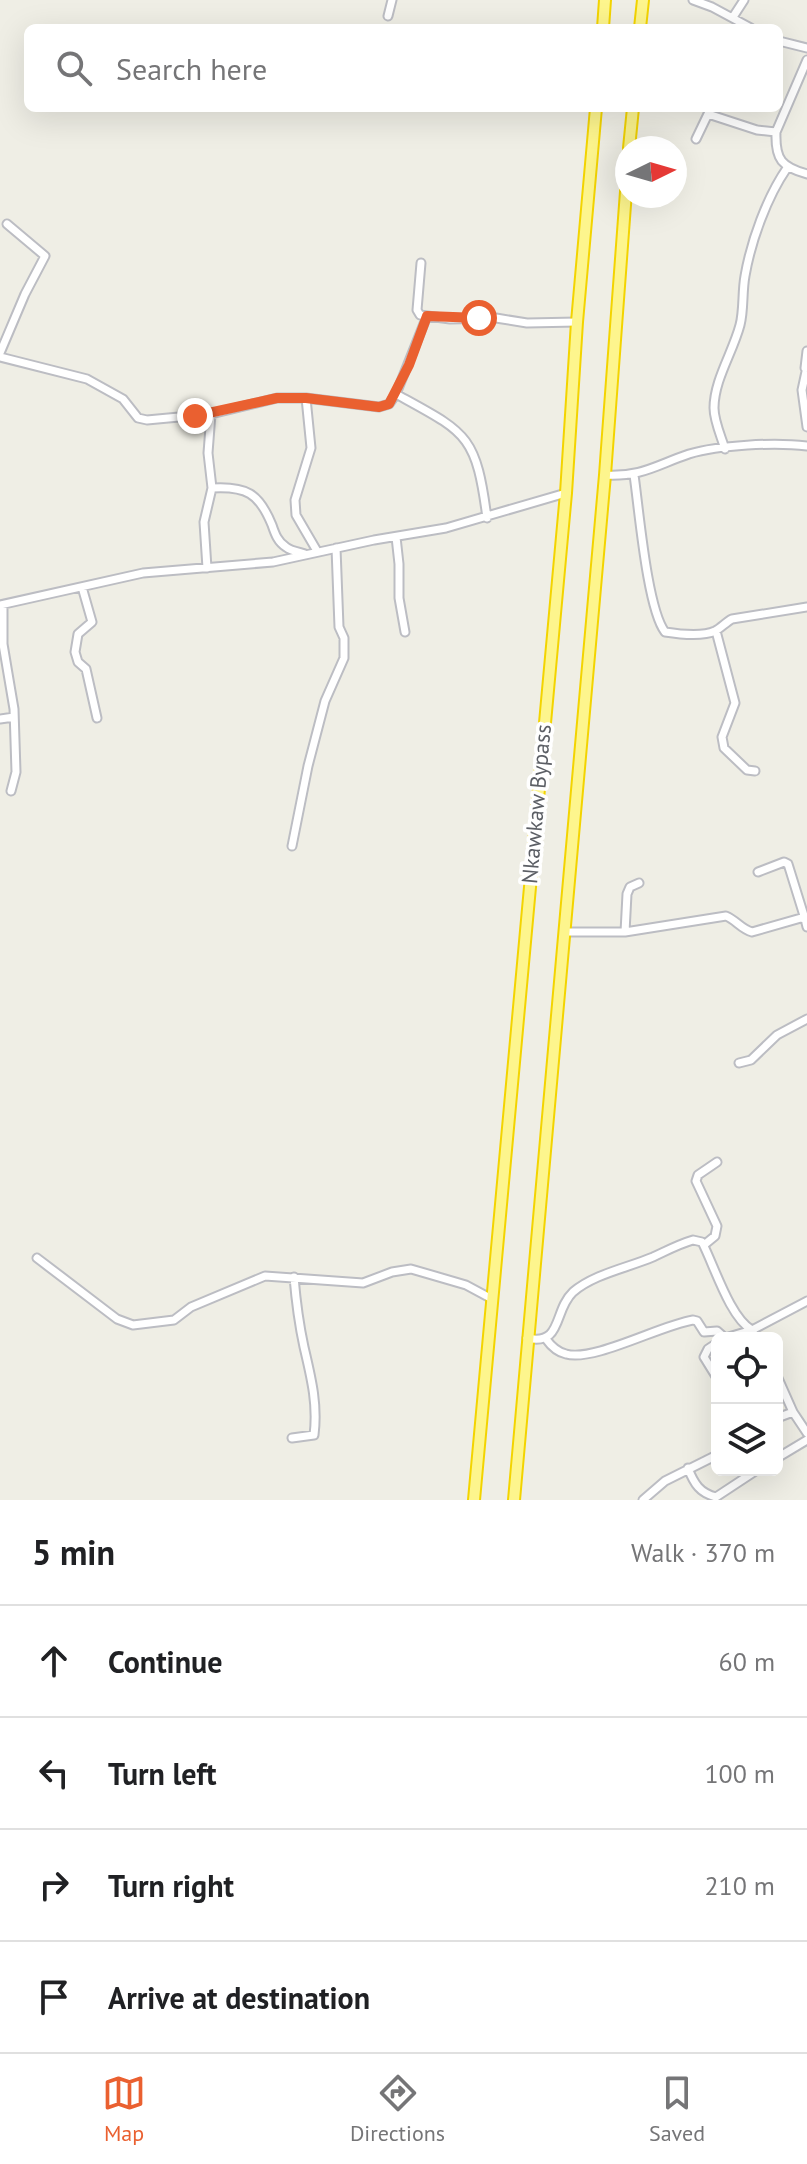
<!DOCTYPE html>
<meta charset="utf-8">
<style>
:root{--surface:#fff;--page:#f2f2f2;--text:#202124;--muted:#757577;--line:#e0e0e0;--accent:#ea6030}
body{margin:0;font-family:"PT Sans",sans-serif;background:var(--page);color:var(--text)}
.controls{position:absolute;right:24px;bottom:24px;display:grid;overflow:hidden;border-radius:12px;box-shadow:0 8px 32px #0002}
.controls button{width:72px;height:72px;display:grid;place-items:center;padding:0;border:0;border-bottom:2px solid var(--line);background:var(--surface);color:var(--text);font:40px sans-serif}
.compass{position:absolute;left:615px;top:136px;width:72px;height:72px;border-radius:50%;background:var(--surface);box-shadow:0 8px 32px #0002;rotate:85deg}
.stop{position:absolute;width:24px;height:24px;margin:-18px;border:6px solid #ea6030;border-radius:50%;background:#fff}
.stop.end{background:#ea6030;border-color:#fff;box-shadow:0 2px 8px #0008}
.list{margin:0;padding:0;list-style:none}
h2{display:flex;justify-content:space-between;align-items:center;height:104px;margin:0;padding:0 32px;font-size:34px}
h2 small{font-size:26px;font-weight:400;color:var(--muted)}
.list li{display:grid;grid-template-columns:52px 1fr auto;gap:24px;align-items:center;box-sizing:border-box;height:112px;padding:0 32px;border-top:2px solid var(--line)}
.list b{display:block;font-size:30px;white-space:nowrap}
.list em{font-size:26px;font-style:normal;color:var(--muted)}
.icon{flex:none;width:44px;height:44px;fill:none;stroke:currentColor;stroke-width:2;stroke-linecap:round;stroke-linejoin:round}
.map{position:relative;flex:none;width:807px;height:1500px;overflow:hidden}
.search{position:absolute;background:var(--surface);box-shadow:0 8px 32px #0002;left:24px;right:24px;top:24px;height:88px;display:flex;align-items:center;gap:20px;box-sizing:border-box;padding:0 28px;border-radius:12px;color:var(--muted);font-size:30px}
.sheet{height:552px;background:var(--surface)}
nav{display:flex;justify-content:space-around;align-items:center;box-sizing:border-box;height:112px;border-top:2px solid var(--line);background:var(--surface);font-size:22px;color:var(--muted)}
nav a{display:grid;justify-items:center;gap:4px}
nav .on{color:var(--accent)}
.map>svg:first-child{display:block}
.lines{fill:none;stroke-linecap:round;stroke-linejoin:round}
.minor-casing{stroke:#bcbdc3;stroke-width:11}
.highway-casing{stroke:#f3d400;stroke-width:14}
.minor{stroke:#fff;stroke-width:7}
.highway{stroke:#fdf58d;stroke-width:10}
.route{stroke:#ea6030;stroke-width:10}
.labels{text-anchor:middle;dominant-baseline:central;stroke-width:7;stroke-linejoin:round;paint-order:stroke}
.street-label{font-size:22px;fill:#5c5f65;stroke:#fff}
</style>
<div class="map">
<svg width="807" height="1500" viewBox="0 0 807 1500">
<rect width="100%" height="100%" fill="#efeee5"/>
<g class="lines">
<g class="minor-casing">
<path id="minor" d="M 693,0 L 712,7 L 751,28
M 388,16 L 392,0
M 733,17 L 744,0
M 779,41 L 807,48
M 807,60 L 776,132 C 775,160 782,167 807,174
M 696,139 L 708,114 L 757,130 L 776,132
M 421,263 L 417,310 L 420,315 L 450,319 L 496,318 L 527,323 L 577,322
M 0,353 L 25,294 L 45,256 L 7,224
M 0,357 L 87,379 L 123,399 L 138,418 L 147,420 L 211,414 L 277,398 L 306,398 L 379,407 L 389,404 L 396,394 L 427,316
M 807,367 L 802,390 L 807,427
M 805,368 L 807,351
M 396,394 C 467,433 476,434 487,518
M 306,398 L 311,448 L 295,500 L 296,515 L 317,551
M 725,449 C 721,436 714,421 714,408 C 714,380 733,352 740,325 C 744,310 742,292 745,276 C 751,241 767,197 787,168
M 605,475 C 642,477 656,465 689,454 C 719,445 775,442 807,446
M 634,475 C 639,509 647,608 665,632 C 678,634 702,637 715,631 C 721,628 726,622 732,619 L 807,607
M 212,488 C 246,486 259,493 272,525 C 275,534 278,542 286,547 C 291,551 299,552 305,554
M 396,537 L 399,564 L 399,598 L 405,632
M 207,568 L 204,522 L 212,488 L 208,453 L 211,414
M 82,587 L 92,622 L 78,634 L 75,652 L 78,662 L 86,669 L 97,718
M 0,605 L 143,573 L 273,562 L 374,540 L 446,528 L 566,493
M 3,605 L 3,644 L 14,709 L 16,772 L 11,791
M 716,631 L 735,703 L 722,737 L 724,748 L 747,770 L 755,771
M 0,719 L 14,717
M 292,846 L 308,766 L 325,701 L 344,658 L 344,638 L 339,627 L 336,548
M 758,872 L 784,862 L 788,864 L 805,919
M 565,932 L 625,932 L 726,916 C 736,920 741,929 752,932 L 801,918 L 805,919 L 807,927
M 625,932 L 627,894 L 630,887 L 639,883
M 739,1063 L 751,1060 L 777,1035 L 807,1019
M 704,1245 L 715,1236 L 717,1226 L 696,1181 L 698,1175 L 717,1162
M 37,1258 L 117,1319 L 133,1325 L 174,1320 L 191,1307 L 265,1276 L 363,1283 L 392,1272 L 411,1269 L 466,1285 L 492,1299
M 527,1338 C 563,1346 553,1311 573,1292 C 594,1274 627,1268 653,1257 C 666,1251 679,1244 693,1240 L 702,1242 C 714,1265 730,1318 752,1330 L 807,1301
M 725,1338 L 752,1330 L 756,1338
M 546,1339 C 551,1346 557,1352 566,1354 C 594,1362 661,1325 693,1320 L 697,1321 L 704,1332 L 717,1331 L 725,1338
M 717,1343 L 708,1349 L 704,1357 L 717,1378
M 777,1376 L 793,1412
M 777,1418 L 793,1412 L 807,1433
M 292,1438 L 314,1435 C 318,1404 311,1377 304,1347 C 299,1324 296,1301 294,1277
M 777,1458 L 807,1440
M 688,1468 C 694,1484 700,1493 716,1497 L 757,1470
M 643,1500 L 665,1481 L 717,1455"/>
</g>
<g class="highway-casing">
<path id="highway" d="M 603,28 L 605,0
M 640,28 L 643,0
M 629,148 L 633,108
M 474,1500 L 566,493 L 577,322 L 596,108
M 514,1500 L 605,475 L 627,178"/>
</g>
<use href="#minor" class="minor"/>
<use href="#highway" class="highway"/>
</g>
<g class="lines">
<path class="route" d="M 195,416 L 277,398 L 306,398 L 379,407 L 389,404 L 409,365 L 427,316 L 479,318"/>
</g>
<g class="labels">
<g class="street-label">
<text transform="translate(536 804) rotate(-85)">Nkawkaw Bypass</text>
</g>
</g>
</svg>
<div class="controls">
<button><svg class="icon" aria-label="locate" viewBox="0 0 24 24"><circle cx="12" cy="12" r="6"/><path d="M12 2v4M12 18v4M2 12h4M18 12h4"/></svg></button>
<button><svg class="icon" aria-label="layers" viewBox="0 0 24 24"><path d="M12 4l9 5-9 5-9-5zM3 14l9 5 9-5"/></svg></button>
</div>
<svg class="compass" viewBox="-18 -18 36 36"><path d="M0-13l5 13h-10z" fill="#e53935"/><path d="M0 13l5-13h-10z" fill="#757577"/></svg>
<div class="stop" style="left:479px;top:318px"></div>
<div class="stop end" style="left:195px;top:416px"></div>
<div class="search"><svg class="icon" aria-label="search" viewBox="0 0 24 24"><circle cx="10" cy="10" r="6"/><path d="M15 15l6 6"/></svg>Search here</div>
</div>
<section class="sheet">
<h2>5 min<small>Walk · 370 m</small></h2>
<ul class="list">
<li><svg class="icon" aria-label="ahead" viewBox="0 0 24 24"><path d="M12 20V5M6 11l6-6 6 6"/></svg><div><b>Continue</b></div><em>60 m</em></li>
<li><svg class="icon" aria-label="left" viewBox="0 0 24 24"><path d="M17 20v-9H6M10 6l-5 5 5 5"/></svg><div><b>Turn left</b></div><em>100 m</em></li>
<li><svg class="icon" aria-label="right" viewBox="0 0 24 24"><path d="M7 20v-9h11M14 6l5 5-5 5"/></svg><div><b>Turn right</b></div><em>210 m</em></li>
<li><svg class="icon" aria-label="arrive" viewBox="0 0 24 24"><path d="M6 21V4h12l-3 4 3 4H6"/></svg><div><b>Arrive at destination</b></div></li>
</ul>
</section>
<nav>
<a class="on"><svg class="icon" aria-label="map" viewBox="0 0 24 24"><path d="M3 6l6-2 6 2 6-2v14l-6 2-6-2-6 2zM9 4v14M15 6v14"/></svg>Map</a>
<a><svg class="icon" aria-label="directions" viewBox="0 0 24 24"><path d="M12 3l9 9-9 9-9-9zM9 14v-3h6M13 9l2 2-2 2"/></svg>Directions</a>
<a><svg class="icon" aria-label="saved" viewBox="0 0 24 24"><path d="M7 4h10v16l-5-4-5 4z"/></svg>Saved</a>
</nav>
